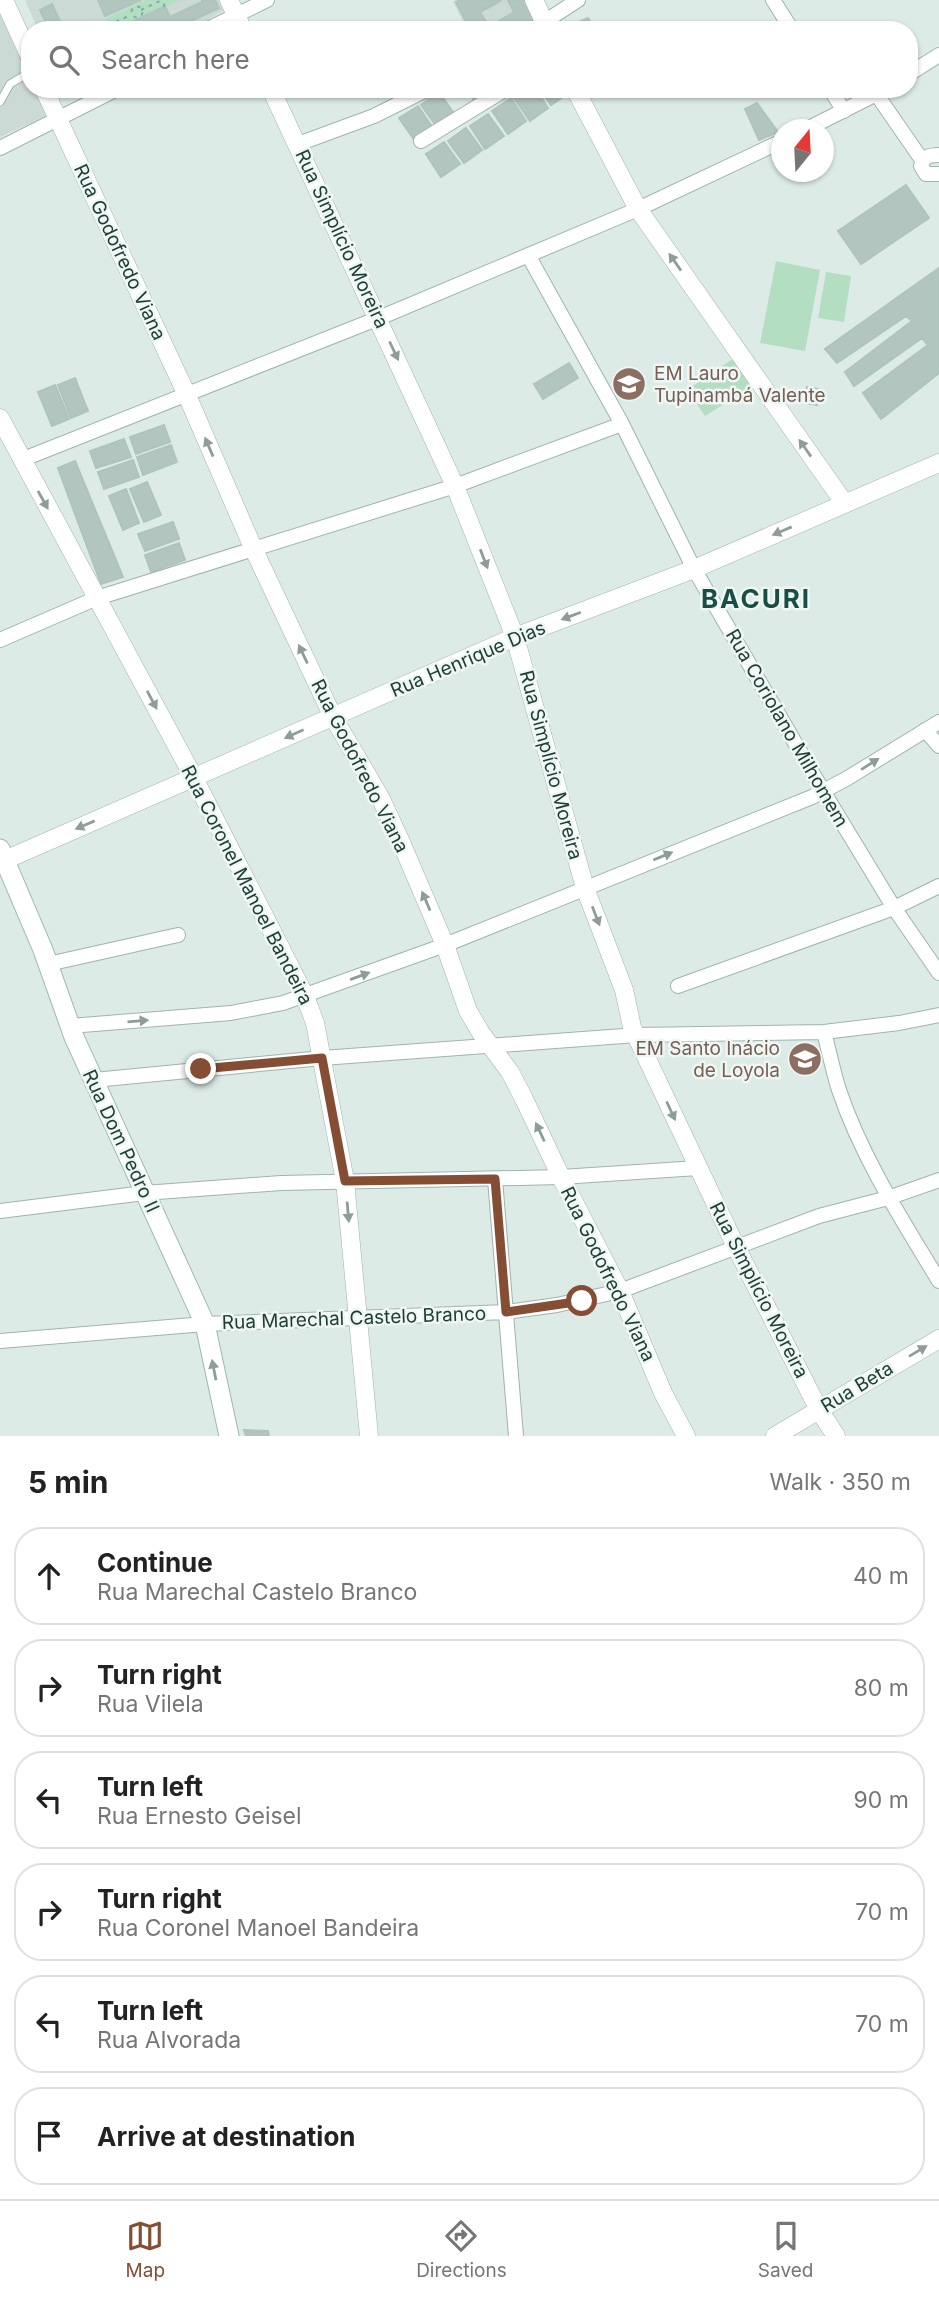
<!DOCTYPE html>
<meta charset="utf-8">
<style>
:root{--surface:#fff;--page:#f6f6f6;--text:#222;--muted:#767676;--line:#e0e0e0;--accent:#854e34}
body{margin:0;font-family:Inter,sans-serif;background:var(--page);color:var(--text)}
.compass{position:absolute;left:771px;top:119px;width:63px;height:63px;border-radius:50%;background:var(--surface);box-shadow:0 2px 5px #0004;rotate:18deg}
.stop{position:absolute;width:21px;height:21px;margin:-16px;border:5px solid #854e34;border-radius:50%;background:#fff}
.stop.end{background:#854e34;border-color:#fff;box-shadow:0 2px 7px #0008}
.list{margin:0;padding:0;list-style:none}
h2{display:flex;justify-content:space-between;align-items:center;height:91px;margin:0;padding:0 28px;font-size:30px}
h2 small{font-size:23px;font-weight:400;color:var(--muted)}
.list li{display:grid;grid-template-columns:46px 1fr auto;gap:21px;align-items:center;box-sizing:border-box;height:98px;margin:0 14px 14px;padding:0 14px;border:2px solid var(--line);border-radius:28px}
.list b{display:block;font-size:26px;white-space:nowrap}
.list p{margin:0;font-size:23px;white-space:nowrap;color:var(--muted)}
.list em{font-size:23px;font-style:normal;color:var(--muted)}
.icon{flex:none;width:38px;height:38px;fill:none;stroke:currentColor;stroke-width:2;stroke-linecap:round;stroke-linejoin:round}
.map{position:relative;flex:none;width:939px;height:1436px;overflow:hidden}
.search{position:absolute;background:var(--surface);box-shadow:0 2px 5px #0004;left:21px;right:21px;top:21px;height:77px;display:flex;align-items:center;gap:18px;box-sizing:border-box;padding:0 24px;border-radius:28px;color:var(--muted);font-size:26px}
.sheet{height:763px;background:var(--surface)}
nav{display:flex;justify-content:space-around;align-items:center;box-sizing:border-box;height:98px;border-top:2px solid var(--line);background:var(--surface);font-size:19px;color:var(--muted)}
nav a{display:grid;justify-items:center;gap:4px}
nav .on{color:var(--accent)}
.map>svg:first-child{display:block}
.built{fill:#cbdad5}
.green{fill:#b4dec2}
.building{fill:#b2c5bf;stroke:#afc4bd;stroke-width:2}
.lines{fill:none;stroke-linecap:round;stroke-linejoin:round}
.service-casing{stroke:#a0b3ad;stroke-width:9}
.minor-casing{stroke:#a0b3ad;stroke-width:16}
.tertiary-casing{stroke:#a0b3ad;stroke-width:19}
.secondary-casing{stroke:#9cb7af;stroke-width:21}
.path{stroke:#7bb1a4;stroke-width:2;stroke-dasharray:3.5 5;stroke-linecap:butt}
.service{stroke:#fff;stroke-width:7}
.minor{stroke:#fff;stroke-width:14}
.tertiary{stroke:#fff;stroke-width:18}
.secondary{stroke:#fff;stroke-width:19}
.oneway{fill:#8e9d9a}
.route{stroke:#854e34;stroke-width:9}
.labels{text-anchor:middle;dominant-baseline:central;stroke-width:5;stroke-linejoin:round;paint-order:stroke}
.street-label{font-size:19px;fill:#1e3b35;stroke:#eef7f3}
.education-label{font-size:19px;fill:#785e54;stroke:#eef7f3;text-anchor:start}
.district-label{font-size:26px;font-weight:bold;letter-spacing:2px;fill:#194e45;stroke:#eef7f3}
</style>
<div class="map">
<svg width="939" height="1436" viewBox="0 0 939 1436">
<rect width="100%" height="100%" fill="#ddebe6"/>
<path class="built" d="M 25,0 L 219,0 L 224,10 L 190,30 L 38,30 Z
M 456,0 L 530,0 L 528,30 L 467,30 L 453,2 Z
M 0,13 L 30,77 L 30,89 L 36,89 L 48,115 L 0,137 Z"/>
<path class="green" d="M 147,0 L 180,0 L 114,30 L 110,30 L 105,19 Z
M 776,261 L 820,270 L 805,351 L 760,343 Z
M 826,272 L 851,276 L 844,322 L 818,318 Z
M 734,358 L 755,385 L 705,416 L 687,390 Z"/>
<path class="building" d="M 98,0 L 141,0 L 105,16 Z
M 202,0 L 215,0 L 219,8 L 172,30 L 115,30 L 165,6 L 170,17 L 202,2 Z
M 461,0 L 502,0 L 480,12 L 489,27 L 514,12 L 508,0 L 526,0 L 539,24 L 527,30 L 470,30 L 456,2 Z
M 52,4 L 64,30 L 49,30 L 40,10 Z
M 588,18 L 595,30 L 563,29 Z
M 467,89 L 494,89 L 476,103 Z
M 527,89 L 536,89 L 548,108 L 530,121 L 514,98 Z
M 540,89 L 568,89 L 570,92 L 551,105 Z
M 439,92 L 455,115 L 437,127 L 421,105 Z
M 511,98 L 526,121 L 508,134 L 492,111 Z
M 757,103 L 778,132 L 759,140 L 745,109 Z
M 418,106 L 433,128 L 415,141 L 399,118 Z
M 488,114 L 504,136 L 485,149 L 470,126 Z
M 466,128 L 482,150 L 464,163 L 448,141 Z
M 444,142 L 460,164 L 441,177 L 426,154 Z
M 906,185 L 929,218 L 861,264 L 838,231 Z
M 939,268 L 939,373 L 881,419 L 863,393 L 928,345 L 922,338 L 854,386 L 845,372 L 912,321 L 906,316 L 837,363 L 825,349 Z
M 569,363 L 578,378 L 543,399 L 534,384 Z
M 75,378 L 88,411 L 71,418 L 58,385 Z
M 55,385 L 69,419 L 52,426 L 38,392 Z
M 807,387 L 819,389 L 817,405 L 804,403 Z
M 164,425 L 170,442 L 136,454 L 130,437 Z
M 124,439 L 131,457 L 96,468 L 90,451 Z
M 171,445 L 177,462 L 143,475 L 137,457 Z
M 133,460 L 139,477 L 104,489 L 98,472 Z
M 75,461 L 123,577 L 101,584 L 58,468 Z
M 147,482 L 161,515 L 144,522 L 130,489 Z
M 126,489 L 139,523 L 123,530 L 109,496 Z
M 173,522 L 179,539 L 145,551 L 138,534 Z
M 179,543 L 185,560 L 151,572 L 145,555 Z
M 244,1430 L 268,1431 L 269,1436 L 246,1436 Z"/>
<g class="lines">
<g class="service-casing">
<path id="service" d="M 0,102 L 10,84 L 30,72"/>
</g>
<g class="minor-casing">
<path id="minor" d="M 773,0 L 792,30
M 206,30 L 267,0
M 532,30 L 578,0
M 909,74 L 939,55
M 830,89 L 844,111
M 877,95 L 922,160
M 805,130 L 886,89
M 421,141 L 506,89
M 298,144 L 374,116 L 428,89
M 0,148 L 117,89
M 939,155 C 930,155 923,156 921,166 L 926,174 L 939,174
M 528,255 L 622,424 L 694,569 L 823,791 L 894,908 L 939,973
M 21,460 L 379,318 L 638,209 L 782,141
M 0,640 L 97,598 L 455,486 L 622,424
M 925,730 L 939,746
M 48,964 L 178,935
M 678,986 L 894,908 L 939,886
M 70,1026 L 231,1013 L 283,1003 L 445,945 L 812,797 L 846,779 L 939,722
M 824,1032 C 829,1051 833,1071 839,1090 C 862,1158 902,1220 939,1281
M 94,1080 L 322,1058 L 637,1035 L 824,1032 L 899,1023 L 939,1015
M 495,1179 L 516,1436
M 0,1211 L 144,1193 L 281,1183 L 561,1177 L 698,1168
M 0,1341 L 205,1324 L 506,1312 L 557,1305 L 620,1291 L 819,1216 L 888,1198 L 939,1180"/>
</g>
<g class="tertiary-casing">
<path id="tertiary" d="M 4,0 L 30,57
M 229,0 L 243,30
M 534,0 L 548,30
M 44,89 L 186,393 L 254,550 L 333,717 L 380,797 L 400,840 L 445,945 L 468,1011 L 481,1033 L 510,1072 L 524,1099 L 561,1177 L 620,1291 L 663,1393 L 686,1436
M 271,89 L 455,486 L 515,637 L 585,888 L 624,990 L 632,1027 L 736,1247 L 819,1410 L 836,1436
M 575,89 L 638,209 L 845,504
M 0,418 L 194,778 L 305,996 L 315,1023 L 345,1181 L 369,1436
M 5,860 L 515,637 L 694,569 L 939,463
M 775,1436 L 939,1339"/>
</g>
<g class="secondary-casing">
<path id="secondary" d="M 0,849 L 43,950 L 74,1037 L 205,1324 L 229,1436"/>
</g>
<path class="path" d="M131.5 12a5.5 5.5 0 1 1 11 0a5.5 5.5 0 1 1-11 0Z
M 164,7 L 164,0
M 141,10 L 162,0
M 108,25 L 131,15"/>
<use href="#service" class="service"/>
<use href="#minor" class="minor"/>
<use href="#tertiary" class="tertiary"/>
<use href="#secondary" class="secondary"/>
</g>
<defs><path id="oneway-solid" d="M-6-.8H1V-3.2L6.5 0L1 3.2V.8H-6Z" transform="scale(1.75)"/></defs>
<g class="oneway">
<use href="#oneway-solid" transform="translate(675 262) rotate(-125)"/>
<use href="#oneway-solid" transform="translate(394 351) rotate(65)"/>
<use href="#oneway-solid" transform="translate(209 447) rotate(-113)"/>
<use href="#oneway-solid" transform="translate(805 448) rotate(-125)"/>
<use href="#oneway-solid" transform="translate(43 500) rotate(61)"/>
<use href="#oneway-solid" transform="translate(782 531) rotate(157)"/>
<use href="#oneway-solid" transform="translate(484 559) rotate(69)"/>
<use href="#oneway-solid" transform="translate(571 616) rotate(159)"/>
<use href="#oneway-solid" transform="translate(303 654) rotate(-115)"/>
<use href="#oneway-solid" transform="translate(152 700) rotate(62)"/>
<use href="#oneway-solid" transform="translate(294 734) rotate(156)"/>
<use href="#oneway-solid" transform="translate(870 764) rotate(-32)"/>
<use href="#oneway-solid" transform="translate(85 825) rotate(157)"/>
<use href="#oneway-solid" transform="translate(663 856) rotate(-22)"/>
<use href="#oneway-solid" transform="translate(426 901) rotate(-113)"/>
<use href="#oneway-solid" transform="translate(596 916) rotate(69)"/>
<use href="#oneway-solid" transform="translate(360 976) rotate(-20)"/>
<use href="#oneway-solid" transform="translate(138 1021) rotate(-5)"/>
<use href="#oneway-solid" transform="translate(671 1111) rotate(65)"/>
<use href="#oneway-solid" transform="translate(540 1132) rotate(-115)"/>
<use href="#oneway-solid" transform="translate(348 1212) rotate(85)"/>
<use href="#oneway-solid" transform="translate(918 1351) rotate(-31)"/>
<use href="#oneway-solid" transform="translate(214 1370) rotate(-101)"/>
</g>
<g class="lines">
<path class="route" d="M 201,1069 L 322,1058 L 345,1181 L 495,1179 L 506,1312 L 582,1301"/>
</g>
<defs>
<g id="school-disc" transform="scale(1.75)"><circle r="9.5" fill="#8d6e63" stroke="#eef7f3"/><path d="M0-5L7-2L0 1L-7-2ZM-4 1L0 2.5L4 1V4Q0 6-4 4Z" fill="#fff"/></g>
</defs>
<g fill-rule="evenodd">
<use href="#school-disc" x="629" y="384"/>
<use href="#school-disc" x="805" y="1059"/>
</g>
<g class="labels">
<g class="street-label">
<text transform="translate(342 239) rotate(65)">Rua Simplício Moreira</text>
<text transform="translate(120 252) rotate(65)">Rua Godofredo Viana</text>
<text transform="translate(468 659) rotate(-23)">Rua Henrique Dias</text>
<text transform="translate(787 728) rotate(60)">Rua Coriolano Milhomem</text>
<text transform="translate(551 765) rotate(75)">Rua Simplício Moreira</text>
<text transform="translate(360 766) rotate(63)">Rua Godofredo Viana</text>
<text transform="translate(247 885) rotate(63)">Rua Coronel Manoel Bandeira</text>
<text transform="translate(121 1141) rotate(65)">Rua Dom Pedro II</text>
<text transform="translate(608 1274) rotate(64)">Rua Godofredo Viana</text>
<text transform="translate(759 1290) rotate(63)">Rua Simplício Moreira</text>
<text transform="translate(354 1318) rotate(-2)">Rua Marechal Castelo Branco</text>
<text transform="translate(857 1387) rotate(-31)">Rua Beta</text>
</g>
<g class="education-label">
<text x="654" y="373">EM Lauro<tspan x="654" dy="22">Tupinambá Valente</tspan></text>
<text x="780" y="1048" text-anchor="end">EM Santo Inácio<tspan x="780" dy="22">de Loyola</tspan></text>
</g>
<g class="district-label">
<text x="756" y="598">BACURI</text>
</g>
</g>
</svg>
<svg class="compass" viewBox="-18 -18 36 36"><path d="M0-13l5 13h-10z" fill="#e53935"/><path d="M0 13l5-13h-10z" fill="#767676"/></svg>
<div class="stop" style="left:582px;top:1301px"></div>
<div class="stop end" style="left:201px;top:1069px"></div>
<div class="search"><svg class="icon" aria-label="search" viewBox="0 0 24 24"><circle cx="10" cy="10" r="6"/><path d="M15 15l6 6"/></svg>Search here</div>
</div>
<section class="sheet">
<h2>5 min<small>Walk · 350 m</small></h2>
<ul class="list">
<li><svg class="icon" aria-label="ahead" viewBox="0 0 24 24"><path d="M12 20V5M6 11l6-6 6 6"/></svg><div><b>Continue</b><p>Rua Marechal Castelo Branco</p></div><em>40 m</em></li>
<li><svg class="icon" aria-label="right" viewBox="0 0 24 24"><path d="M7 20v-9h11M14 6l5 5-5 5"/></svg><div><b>Turn right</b><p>Rua Vilela</p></div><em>80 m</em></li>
<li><svg class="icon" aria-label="left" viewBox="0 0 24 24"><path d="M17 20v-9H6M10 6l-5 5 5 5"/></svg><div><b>Turn left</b><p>Rua Ernesto Geisel</p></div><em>90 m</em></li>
<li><svg class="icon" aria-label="right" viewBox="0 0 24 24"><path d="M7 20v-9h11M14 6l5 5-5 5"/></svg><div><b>Turn right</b><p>Rua Coronel Manoel Bandeira</p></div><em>70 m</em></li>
<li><svg class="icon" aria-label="left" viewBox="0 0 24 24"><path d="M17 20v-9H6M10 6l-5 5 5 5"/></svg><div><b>Turn left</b><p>Rua Alvorada</p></div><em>70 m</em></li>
<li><svg class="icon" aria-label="arrive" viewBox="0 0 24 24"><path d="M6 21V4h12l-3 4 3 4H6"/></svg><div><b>Arrive at destination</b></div></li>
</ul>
</section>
<nav>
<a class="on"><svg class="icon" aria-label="map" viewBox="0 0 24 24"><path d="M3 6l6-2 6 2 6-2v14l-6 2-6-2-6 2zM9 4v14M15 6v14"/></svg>Map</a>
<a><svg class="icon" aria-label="directions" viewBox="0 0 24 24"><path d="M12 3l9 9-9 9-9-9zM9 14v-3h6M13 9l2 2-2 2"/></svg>Directions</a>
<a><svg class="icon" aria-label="saved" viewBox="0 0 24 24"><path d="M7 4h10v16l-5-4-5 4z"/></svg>Saved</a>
</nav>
